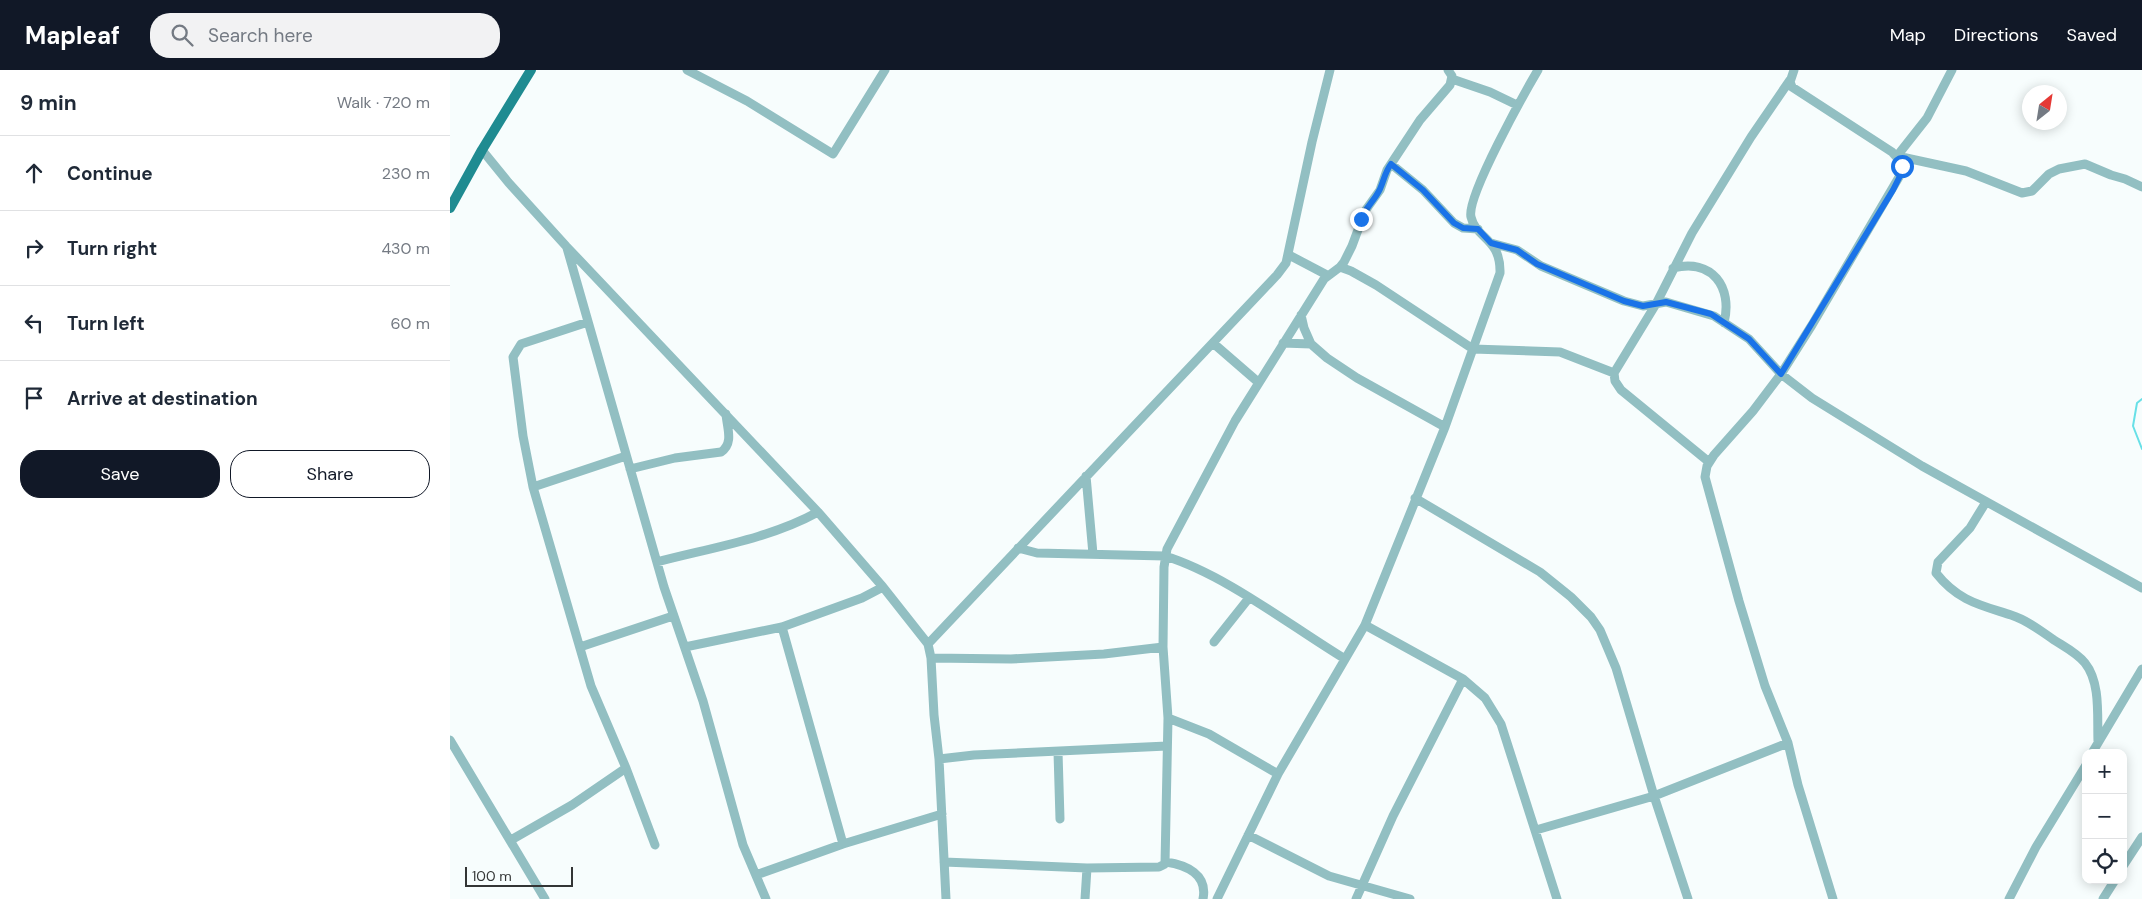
<!DOCTYPE html>
<meta charset="utf-8">
<style>
:root{--surface:#fff;--page:#f2f2f3;--text:#1f2937;--muted:#747a83;--line:#e0e1e3;--accent:#111827}
body{margin:0;font-family:"DM Sans",sans-serif;background:var(--page);color:var(--text)}
.controls{position:absolute;right:15px;bottom:15px;display:grid;overflow:hidden;border-radius:10px;box-shadow:0 2px 12px #0003}
.controls button{width:45px;height:45px;display:grid;place-items:center;padding:0;border:0;border-bottom:1px solid var(--line);background:var(--surface);color:var(--text);font:25px sans-serif}
.compass{position:absolute;left:1572px;top:15px;width:45px;height:45px;border-radius:50%;background:var(--surface);box-shadow:0 2px 12px #0003;rotate:30deg}
.scale{position:absolute;left:15px;bottom:12px;width:108px;box-sizing:border-box;padding-left:5px;border:2px solid #333535;border-top:0;font-size:14px;line-height:18px;white-space:nowrap;color:#333535;-webkit-text-stroke:4px #f7fdfd;paint-order:stroke}
.stop{position:absolute;width:15px;height:15px;margin:-11px;border:4px solid #1a73e8;border-radius:50%;background:#fff}
.stop.end{background:#1a73e8;border-color:#fff;box-shadow:0 1px 5px #0008}
.list{margin:0;padding:0;list-style:none}
h2{display:flex;justify-content:space-between;align-items:center;height:65px;margin:0;padding:0 20px;font-size:21px}
h2 small{font-size:16px;font-weight:400;color:var(--muted)}
.list li{display:grid;grid-template-columns:32px 1fr auto;gap:15px;align-items:center;box-sizing:border-box;height:75px;padding:0 20px;border-top:1px solid var(--line)}
.list b{display:block;font-size:19px;white-space:nowrap}
.list em{font-size:16px;font-style:normal;color:var(--muted)}
.actions{display:flex;gap:10px;padding:15px 20px}
.actions a{flex:1;padding:11px 0;border:1px solid var(--accent);border-radius:20px;text-align:center;font-size:18px;color:var(--accent)}
.actions .main{background:var(--accent);color:#fff}
.icon{flex:none;width:28px;height:28px;fill:none;stroke:currentColor;stroke-width:2;stroke-linecap:round;stroke-linejoin:round}
.map{position:relative;flex:none;width:1692px;height:829px;overflow:hidden}
header{display:flex;align-items:center;gap:30px;box-sizing:border-box;height:70px;padding:0 25px;background:var(--accent);color:#fff}
header strong{font-size:24px}
nav{display:flex;gap:28px;margin-inline-start:auto;font-size:18px}
.search{width:350px;height:45px;background:var(--page);display:flex;align-items:center;gap:12px;box-sizing:border-box;padding:0 18px;border-radius:20px;color:var(--muted);font-size:19px}
main{display:flex}
aside{flex:1;background:var(--surface)}
.map>svg:first-child{display:block}
.lines{fill:none;stroke-linecap:round;stroke-linejoin:round}
.stream{stroke:#68e0e7;stroke-width:2}
.minor{stroke:#92bfc2;stroke-width:9}
.major{stroke:#1f8b91;stroke-width:10}
.route{stroke:#1a73e8;stroke-width:6}
</style>
<header>
<strong>Mapleaf</strong>
<div class="search"><svg class="icon" aria-label="search" viewBox="0 0 24 24"><circle cx="10" cy="10" r="6"/><path d="M15 15l6 6"/></svg>Search here</div>
<nav><a>Map</a><a>Directions</a><a>Saved</a></nav>
</header>
<main>
<aside>
<h2>9 min<small>Walk · 720 m</small></h2>
<ul class="list">
<li><svg class="icon" aria-label="ahead" viewBox="0 0 24 24"><path d="M12 20V5M6 11l6-6 6 6"/></svg><div><b>Continue</b></div><em>230 m</em></li>
<li><svg class="icon" aria-label="right" viewBox="0 0 24 24"><path d="M7 20v-9h11M14 6l5 5-5 5"/></svg><div><b>Turn right</b></div><em>430 m</em></li>
<li><svg class="icon" aria-label="left" viewBox="0 0 24 24"><path d="M17 20v-9H6M10 6l-5 5 5 5"/></svg><div><b>Turn left</b></div><em>60 m</em></li>
<li><svg class="icon" aria-label="arrive" viewBox="0 0 24 24"><path d="M6 21V4h12l-3 4 3 4H6"/></svg><div><b>Arrive at destination</b></div></li>
</ul>
<div class="actions"><a class="main">Save</a><a>Share</a></div>
</aside>
<div class="map">
<svg width="1692" height="829" viewBox="0 0 1692 829">
<rect width="100%" height="100%" fill="#f7fdfd"/>
<g class="lines">
<path class="stream" d="M 1692,329 L 1687,333 L 1683,356 L 1692,379"/>
<path class="minor" d="M 237,0 L 297,31 L 383,84 L 435,0
M 1344,0 L 1340,12 L 1342,17 L 1442,82 L 1451,92 L 1452,102 L 1362,255 L 1331,304 L 1303,341 L 1264,385 L 1257,396 L 1255,407 L 1289,531 L 1315,616 L 1338,673 L 1348,715 L 1383,829
M 1502,0 L 1477,48 L 1447,86 L 1516,101 L 1572,123 L 1582,121 L 1599,104 L 1609,99 L 1635,94 L 1661,105 L 1675,109 L 1692,117
M 1002,9 L 1040,22 L 1067,35
M 32,80 L 58,112 L 116,176 L 368,442 L 433,517 L 478,574 L 481,588 L 484,645 L 489,689 L 496,829
M 941,94 L 973,120 L 1004,153 L 1013,158 L 1028,159
M 1041,173 L 1067,180 L 1091,196 L 1174,231 L 1193,236 L 1216,232 L 1264,246 L 1299,269 L 1331,304 L 1362,328 L 1472,396 L 1692,518
M 117,178 L 214,517 L 253,631 L 293,775 L 316,829
M 839,185 L 877,205
M 890,197 L 901,201 L 926,215 L 1023,279 L 1110,282 L 1164,303
M 1223,198 C 1262,188 1283,217 1274,253
M 851,245 L 854,258 L 861,274 L 877,288 L 907,308 L 995,357
M 138,252 L 71,274 L 63,287 L 73,366 L 83,417 L 141,616 L 176,698 L 205,775
M 763,273 L 808,312
M 833,273 L 861,274
M 1259,392 L 1171,320 L 1165,311 L 1164,303 L 1206,234 L 1242,163 L 1301,67 L 1340,10
M 180,399 L 225,388 L 271,382 C 284,373 277,358 276,344
M 636,406 L 643,484
M 83,417 L 176,386
M 965,428 L 1090,502 L 1121,527 L 1141,547 L 1150,560 L 1166,598 L 1204,726 L 1238,829
M 1536,432 L 1520,458 L 1488,492 L 1486,503 C 1508,531 1530,535 1561,545 C 1577,550 1591,561 1604,570 C 1615,577 1627,583 1635,593 C 1651,613 1647,647 1648,671
M 568,478 L 587,483 L 715,486 C 776,505 839,555 895,589
M 207,492 C 260,478 319,469 368,442
M 915,555 L 1013,609 L 1035,628 L 1051,654 L 1107,829
M 332,557 L 393,774
M 764,572 L 799,528
M 478,574 L 827,205 L 836,193 L 862,72 L 880,0
M 130,577 L 223,546
M 235,577 L 332,557 L 412,528 L 433,517
M 481,588 L 561,589 L 654,584 L 713,577
M 718,648 L 759,664 L 828,704
M 0,670 L 95,829
M 608,682 L 610,749
M 1642,683 L 1692,599
M 489,689 L 524,685 L 717,676
M 1086,760 L 1204,726 L 1338,673
M 798,765 L 879,806 L 960,829
M 61,770 L 122,735 L 176,698
M 494,792 L 637,798 L 709,797 L 715,794 L 718,648 L 713,577 L 714,497 L 717,479 L 785,351 L 874,209 L 890,197 L 894,192 L 902,176 L 915,141 L 930,120 L 937,100 L 970,50 L 1000,15 L 1002,6 L 998,0
M 716,792 C 736,795 758,804 753,829
M 1673,796 L 1692,767
M 306,805 L 393,774 L 492,744
M 635,829 L 637,798
M 767,829 L 828,704 L 915,555 L 995,357 L 1050,203 C 1051,168 1026,169 1021,147 C 1016,127 1075,22 1088,0
M 906,829 L 943,746 L 1013,609
M 1559,829 L 1586,777 L 1636,695
M 1653,829 L 1665,810"/>
<path class="major" d="M 0,138 L 32,80 L 81,0"/>
</g>
<g class="lines">
<path class="route" d="M 911,149 C 916,137 925,130 930,119 C 934,110 935,102 941,94 L 973,120 L 1004,153 L 1013,158 L 1028,159 L 1041,173 L 1067,180 L 1087,194 L 1174,231 L 1193,236 L 1216,232 L 1261,244 L 1299,269 L 1331,304 L 1443,120 L 1451,104 L 1452,96"/>
</g>
</svg>
<div class="controls">
<button>+</button>
<button>−</button>
<button><svg class="icon" aria-label="locate" viewBox="0 0 24 24"><circle cx="12" cy="12" r="6"/><path d="M12 2v4M12 18v4M2 12h4M18 12h4"/></svg></button>
</div>
<svg class="compass" viewBox="-18 -18 36 36"><path d="M0-13l5 13h-10z" fill="#e53935"/><path d="M0 13l5-13h-10z" fill="#747a83"/></svg>
<div class="scale">100 m</div>
<div class="stop" style="left:1452px;top:96px"></div>
<div class="stop end" style="left:911px;top:149px"></div>
</div>
</main>
